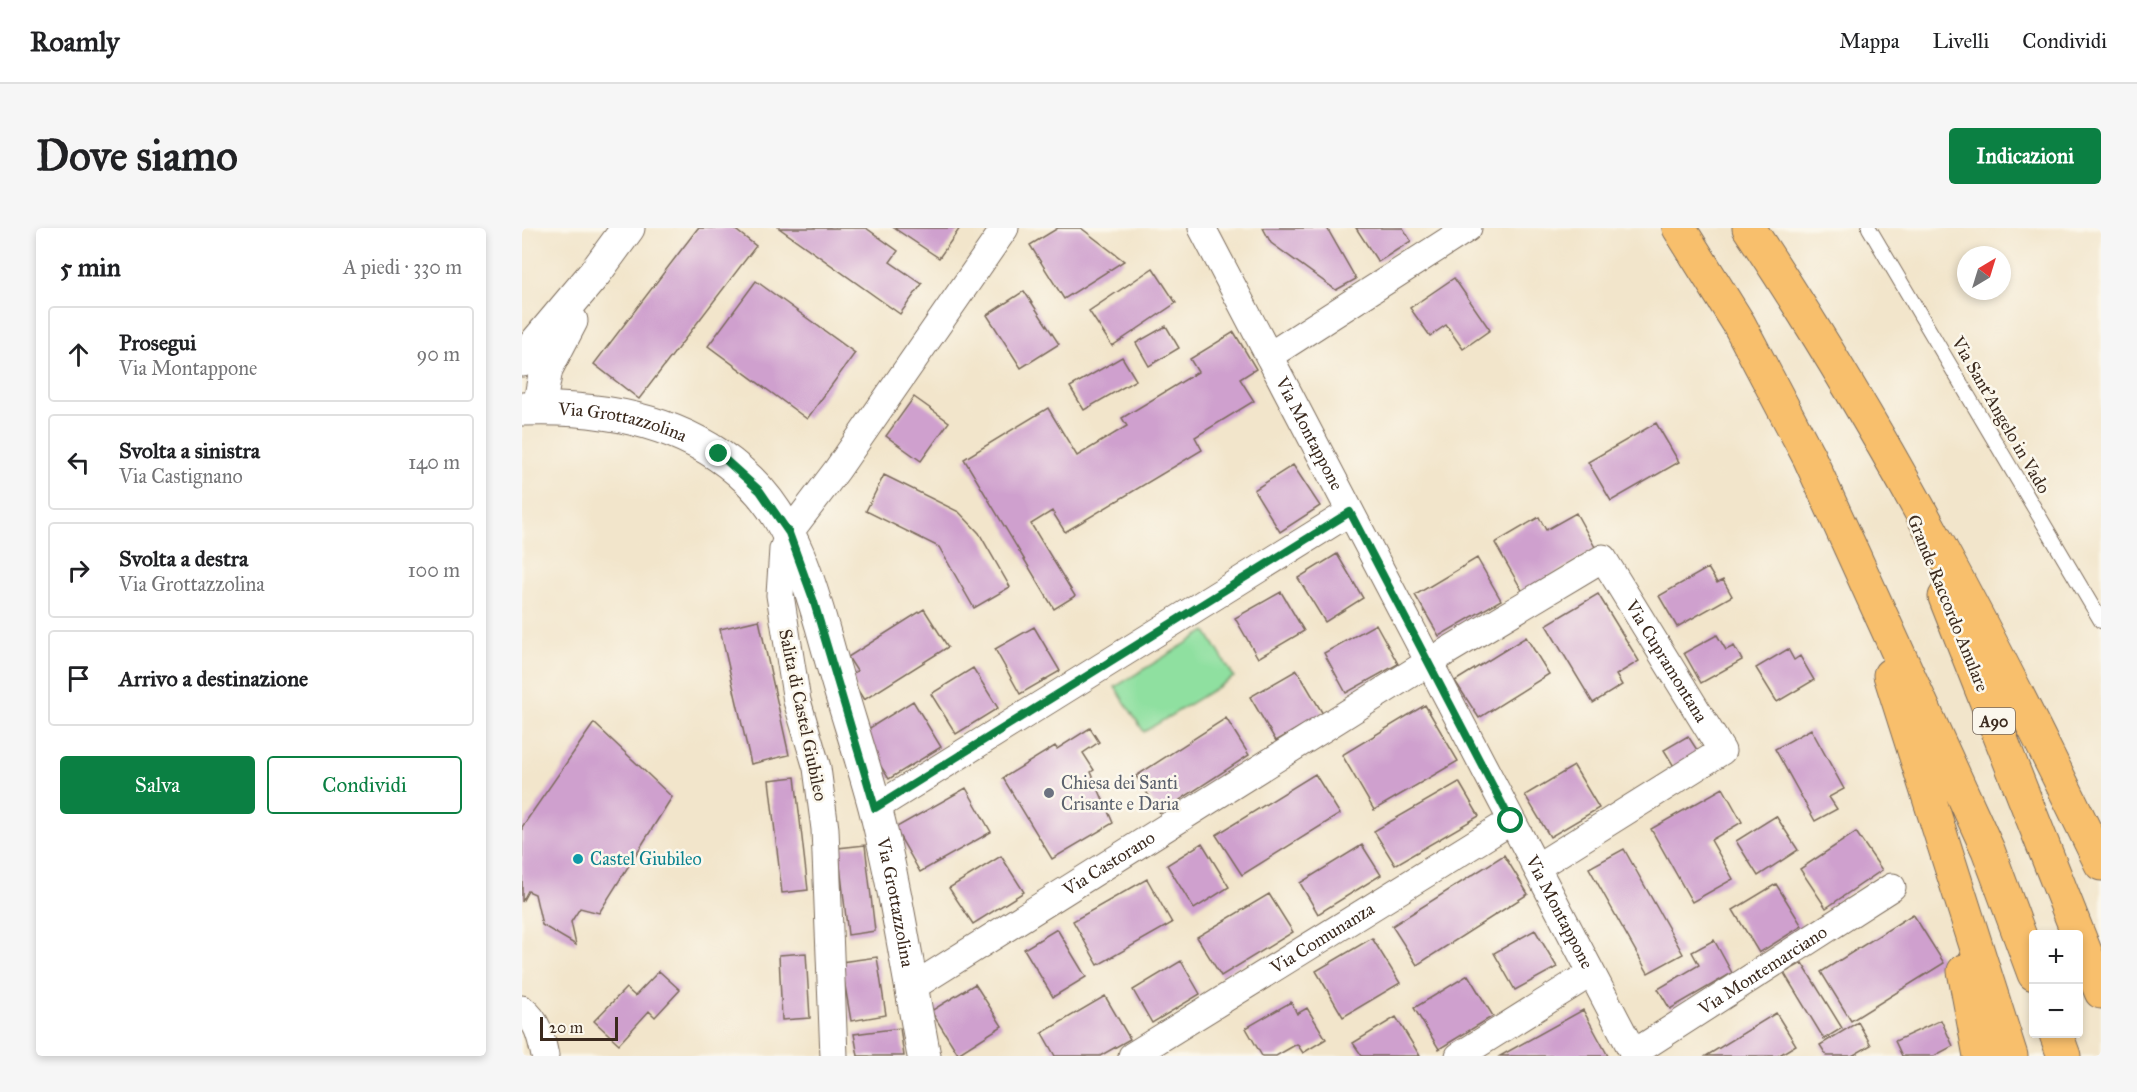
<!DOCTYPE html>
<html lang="it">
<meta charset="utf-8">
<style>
:root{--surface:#fff;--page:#f6f6f6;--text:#202124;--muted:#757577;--line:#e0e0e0;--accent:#0b8043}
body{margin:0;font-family:"IM FELL Great Primer",serif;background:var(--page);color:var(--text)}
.controls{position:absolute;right:18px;bottom:18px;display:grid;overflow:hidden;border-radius:6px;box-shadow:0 3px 9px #0003}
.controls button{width:54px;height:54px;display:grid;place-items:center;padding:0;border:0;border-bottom:2px solid var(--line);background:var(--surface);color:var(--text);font:30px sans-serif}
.compass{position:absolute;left:1435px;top:18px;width:54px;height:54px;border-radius:50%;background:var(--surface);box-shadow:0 3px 9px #0003;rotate:38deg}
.scale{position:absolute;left:18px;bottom:15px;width:78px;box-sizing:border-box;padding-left:6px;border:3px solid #3b2a1e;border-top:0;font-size:16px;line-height:21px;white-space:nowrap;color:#3b2a1e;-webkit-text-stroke:4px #fbf7ec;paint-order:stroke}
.stop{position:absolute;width:18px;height:18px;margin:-14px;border:4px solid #0b8043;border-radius:50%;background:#fff}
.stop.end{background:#0b8043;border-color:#fff;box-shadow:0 2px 6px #0008}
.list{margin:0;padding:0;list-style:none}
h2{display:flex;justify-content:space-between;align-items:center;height:78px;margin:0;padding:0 24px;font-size:26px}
h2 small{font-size:20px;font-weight:400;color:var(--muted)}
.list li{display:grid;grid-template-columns:39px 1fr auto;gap:18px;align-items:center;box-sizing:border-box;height:96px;margin:0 12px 12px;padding:0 12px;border:2px solid var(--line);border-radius:6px}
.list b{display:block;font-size:22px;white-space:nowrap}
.list p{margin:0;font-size:20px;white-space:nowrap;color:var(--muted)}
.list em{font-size:20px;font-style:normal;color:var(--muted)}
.actions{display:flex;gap:12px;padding:18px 24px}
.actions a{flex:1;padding:14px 0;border:2px solid var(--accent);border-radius:6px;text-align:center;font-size:21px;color:var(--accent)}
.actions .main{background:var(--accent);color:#fff}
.icon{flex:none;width:33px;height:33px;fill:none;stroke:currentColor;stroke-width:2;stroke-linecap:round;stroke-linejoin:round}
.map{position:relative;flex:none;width:1579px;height:828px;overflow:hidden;border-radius:6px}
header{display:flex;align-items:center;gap:36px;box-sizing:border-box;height:84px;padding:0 30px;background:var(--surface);border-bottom:2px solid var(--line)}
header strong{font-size:28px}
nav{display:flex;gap:33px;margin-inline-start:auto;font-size:21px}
.intro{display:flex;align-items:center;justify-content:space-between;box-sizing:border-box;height:144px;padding:0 36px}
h1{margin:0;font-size:42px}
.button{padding:15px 27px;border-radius:6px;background:var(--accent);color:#fff;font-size:21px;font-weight:700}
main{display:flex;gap:36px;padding:0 36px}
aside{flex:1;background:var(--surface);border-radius:6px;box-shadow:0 3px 9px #0003}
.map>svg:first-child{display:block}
.green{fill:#8fe0a0;stroke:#65855f;stroke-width:1.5}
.building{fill:#cfa0ce}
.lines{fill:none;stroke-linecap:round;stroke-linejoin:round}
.service-casing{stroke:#7b6b5b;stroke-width:16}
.minor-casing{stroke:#7b6b5b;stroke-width:29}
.tertiary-casing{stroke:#7b6b5b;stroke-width:35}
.motorway-casing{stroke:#7b6b5b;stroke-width:35}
.service{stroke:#fff;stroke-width:14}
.minor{stroke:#fff;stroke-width:27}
.tertiary{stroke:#fff;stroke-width:33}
.motorway{stroke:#f8bf6c;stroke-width:33}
.route{stroke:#0b8043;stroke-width:8}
.worship-dot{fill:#6b7280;stroke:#fbf7ec;stroke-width:2}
.culture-dot{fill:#0f9aa8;stroke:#fbf7ec;stroke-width:2}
.labels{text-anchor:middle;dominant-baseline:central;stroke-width:5;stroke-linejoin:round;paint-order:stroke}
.shield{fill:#fbf7ec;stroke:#75685c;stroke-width:1.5}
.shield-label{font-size:16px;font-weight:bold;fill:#3b2a1e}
.street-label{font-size:18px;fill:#3b2a1e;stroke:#fbf7ec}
.worship-label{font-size:18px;fill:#5b616d;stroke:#fbf7ec;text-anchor:start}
.culture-label{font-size:18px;fill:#0d838f;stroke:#fbf7ec;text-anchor:start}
</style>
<header>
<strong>Roamly</strong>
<nav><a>Mappa</a><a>Livelli</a><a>Condividi</a></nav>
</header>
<div class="intro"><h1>Dove siamo</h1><a class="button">Indicazioni</a></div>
<main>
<aside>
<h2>5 min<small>A piedi · 330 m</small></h2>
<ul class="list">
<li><svg class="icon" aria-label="ahead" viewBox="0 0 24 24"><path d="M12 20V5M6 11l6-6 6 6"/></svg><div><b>Prosegui</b><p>Via Montappone</p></div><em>90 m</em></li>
<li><svg class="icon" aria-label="left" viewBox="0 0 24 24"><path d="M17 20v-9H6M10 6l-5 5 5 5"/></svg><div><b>Svolta a sinistra</b><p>Via Castignano</p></div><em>140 m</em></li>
<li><svg class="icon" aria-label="right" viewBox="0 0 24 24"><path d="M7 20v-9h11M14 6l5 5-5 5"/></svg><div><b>Svolta a destra</b><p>Via Grottazzolina</p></div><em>100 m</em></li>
<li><svg class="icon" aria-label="arrive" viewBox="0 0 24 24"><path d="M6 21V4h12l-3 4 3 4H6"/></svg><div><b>Arrivo a destinazione</b></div></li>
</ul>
<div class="actions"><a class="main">Salva</a><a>Condividi</a></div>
</aside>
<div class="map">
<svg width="1579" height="828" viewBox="0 0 1579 828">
<rect width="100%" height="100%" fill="#fbf7ec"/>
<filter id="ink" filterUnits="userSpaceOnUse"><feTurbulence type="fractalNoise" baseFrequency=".0167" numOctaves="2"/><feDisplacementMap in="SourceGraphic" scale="12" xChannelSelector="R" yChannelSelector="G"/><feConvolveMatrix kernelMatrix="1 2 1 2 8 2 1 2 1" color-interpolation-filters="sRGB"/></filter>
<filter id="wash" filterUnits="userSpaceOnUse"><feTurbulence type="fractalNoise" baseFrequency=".008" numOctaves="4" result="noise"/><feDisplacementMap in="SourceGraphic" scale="24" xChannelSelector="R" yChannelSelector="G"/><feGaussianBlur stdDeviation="1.35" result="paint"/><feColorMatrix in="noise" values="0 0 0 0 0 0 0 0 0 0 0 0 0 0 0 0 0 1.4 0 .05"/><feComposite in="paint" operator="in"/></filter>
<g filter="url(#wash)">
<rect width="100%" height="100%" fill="#f2e5cb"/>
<path class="green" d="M 684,403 L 712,449 L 622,504 L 593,459 Z"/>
<g id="blocks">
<path class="building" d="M 176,0 L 211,0 L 234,18 L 117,171 L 72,136 Z
M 257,0 L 344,0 L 376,23 L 368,34 L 400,56 L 378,86 Z
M 372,0 L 438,0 L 417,30 Z
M 536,0 L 559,0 L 602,33 L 542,71 L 508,17 Z
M 741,0 L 805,0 L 834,51 L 814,62 L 749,15 Z
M 834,0 L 881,0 L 889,13 L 856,34 Z
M 631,40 L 654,75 L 590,118 L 567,83 Z
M 932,50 L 968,102 L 941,121 L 924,97 L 908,108 L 888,80 Z
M 234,53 L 333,125 L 285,191 L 186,118 Z
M 502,63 L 537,116 L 499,140 L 465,87 Z
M 644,98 L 657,120 L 627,138 L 614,115 Z
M 712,104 L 734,141 L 718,151 L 732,173 L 673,209 L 680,222 L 543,304 L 530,283 L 509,296 L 553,368 L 532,381 L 442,231 L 526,180 L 555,228 L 605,198 L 600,190 L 676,144 L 668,131 Z
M 600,129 L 614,152 L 562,182 L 548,159 Z
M 392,169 L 427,194 L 399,233 L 364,208 Z
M 1134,195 L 1157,234 L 1089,273 L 1066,234 Z
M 771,237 L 798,278 L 758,304 L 732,262 Z
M 362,247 L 437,284 L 457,305 L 488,359 L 452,380 L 417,319 L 344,283 Z
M 1054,285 L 1074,321 L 1001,364 L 973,315 L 1017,289 L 1024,302 Z
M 815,326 L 841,370 L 803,394 L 776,350 Z
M 955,330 L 979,372 L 917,408 L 893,367 Z
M 1186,340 L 1195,355 L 1201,352 L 1210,368 L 1155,399 L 1137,368 Z
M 759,364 L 782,403 L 736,430 L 713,390 Z
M 1076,366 L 1117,433 L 1094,447 L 1100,457 L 1071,475 L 1024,397 Z
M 402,381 L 426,419 L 342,472 L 327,448 L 335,443 L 326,429 Z
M 237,392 L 267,527 L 229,536 L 198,401 Z
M 854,396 L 876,436 L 824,465 L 802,425 Z
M 512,399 L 538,443 L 498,466 L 473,421 Z
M 1195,407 L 1204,422 L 1212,418 L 1220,432 L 1179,455 L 1162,425 Z
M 1004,409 L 1027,446 L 957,490 L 933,453 Z
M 1266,421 L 1272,432 L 1278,428 L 1292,452 L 1255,474 L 1234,440 Z
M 451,440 L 476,480 L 434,506 L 409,466 Z
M 775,442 L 801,486 L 754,513 L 728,469 Z
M 391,473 L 419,519 L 367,551 L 338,506 Z
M 903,477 L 936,533 L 852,582 L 820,527 Z
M 704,490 L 727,527 L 638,585 L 614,548 Z
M 72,495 L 150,569 L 77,685 L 58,680 L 49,694 L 54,717 L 20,697 L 13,666 L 6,663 L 0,674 L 0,599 Z
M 568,500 L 577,514 L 561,525 L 572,542 L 569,544 L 591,595 L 530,631 L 481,550 L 533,518 L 535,521 Z
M 1289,501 L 1322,561 L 1307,569 L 1315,581 L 1293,593 L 1253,521 Z
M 1166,508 L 1177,525 L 1153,540 L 1142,522 Z
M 1052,538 L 1077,580 L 1028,609 L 1003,567 Z
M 793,546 L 818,586 L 720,647 L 694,607 Z
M 273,549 L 286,662 L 260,665 L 247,552 Z
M 937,554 L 957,588 L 873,637 L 852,603 Z
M 444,560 L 469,604 L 398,644 L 373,600 Z
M 1201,560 L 1220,594 L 1189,612 L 1211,651 L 1170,674 L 1129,601 Z
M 1254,588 L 1276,622 L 1236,648 L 1214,613 Z
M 1334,604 L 1360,642 L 1304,680 L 1278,641 Z
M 680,615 L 707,659 L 672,681 L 645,637 Z
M 343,617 L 353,703 L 326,707 L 316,620 Z
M 840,617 L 859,647 L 796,686 L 778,655 Z
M 1102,621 L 1161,726 L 1126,745 L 1067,640 Z
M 982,627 L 1006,666 L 895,737 L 870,698 Z
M 479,628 L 502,664 L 451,696 L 427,660 Z
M 625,651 L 650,695 L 576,737 L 551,693 Z
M 1254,656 L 1280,698 L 1237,725 L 1211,682 Z
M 747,666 L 771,704 L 699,748 L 675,709 Z
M 1391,686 L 1422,735 L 1329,793 L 1299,744 Z
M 535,701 L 564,749 L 531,769 L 502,721 Z
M 1013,702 L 1035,739 L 993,762 L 972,725 Z
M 850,710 L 878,755 L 821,789 L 794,743 Z
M 1192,712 L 1210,745 L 1148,781 L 1136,761 L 1177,737 L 1170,724 Z
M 284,725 L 288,790 L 260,792 L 257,727 Z
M 355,729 L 364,787 L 329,793 L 319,734 Z
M 659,733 L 678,766 L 630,795 L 611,762 Z
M 1280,735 L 1320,800 L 1302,811 L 1262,745 Z
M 137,743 L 158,762 L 133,789 L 127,783 L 97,816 L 72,793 L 104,760 L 113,768 Z
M 946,747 L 971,788 L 917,821 L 892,780 Z
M 453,756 L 480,798 L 436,826 L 409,783 Z
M 583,768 L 608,811 L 578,828 L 533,828 L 520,805 Z
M 769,774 L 775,786 L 785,780 L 804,811 L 781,825 L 775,816 L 754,828 L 740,828 L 724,800 Z
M 1061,782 L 1086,828 L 978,828 Z
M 1254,785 L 1274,817 L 1256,828 L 1184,828 Z
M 874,789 L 898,828 L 840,828 L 831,815 Z
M 1419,792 L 1431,818 L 1412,828 L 1380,828 L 1373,813 Z
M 1336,794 L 1349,817 L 1330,828 L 1305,828 L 1298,817 Z
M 378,800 L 382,828 L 336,828 L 332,806 Z"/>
</g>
</g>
<g filter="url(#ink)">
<use href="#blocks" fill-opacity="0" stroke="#7b6b5b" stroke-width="1.5"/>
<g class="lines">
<g class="service-casing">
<path id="service" d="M 1347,0 L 1579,393"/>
</g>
<g class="minor-casing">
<g id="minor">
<path id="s1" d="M 680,0 L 1113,828"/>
<path d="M 747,128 L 946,0"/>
<path d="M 353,580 L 828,284"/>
<path id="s2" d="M 389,760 L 907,434 L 1081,330 L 1200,523 L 1015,639"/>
<path d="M 0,781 C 16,793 19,809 23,828"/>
<path id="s3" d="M 1112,825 L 1370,659"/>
<path d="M 312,828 L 303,601 L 295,540 L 275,473 L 258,367 L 261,321 L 267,305 L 315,242 L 483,0"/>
<path id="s4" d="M 610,828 L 989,593"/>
<path d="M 937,828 L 1069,745"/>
</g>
</g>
<g class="tertiary-casing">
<g id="tertiary">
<path d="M 0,132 L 73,45 L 106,0"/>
<path d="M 17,180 L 24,141 L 49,93"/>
<path id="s5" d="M 0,181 C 81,178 167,193 227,252 C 279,302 293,377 313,444 C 326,489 341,534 353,579 C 374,660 386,745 402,828"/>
</g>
</g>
<g class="motorway-casing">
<path id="motorway" d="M 1157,0 L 1217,96 L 1287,229 L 1466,622 L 1512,746
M 1227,0 C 1362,202 1474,418 1579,636
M 1423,369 L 1579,764
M 1368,447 L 1489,828
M 1442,743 L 1458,828
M 1534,806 L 1542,828"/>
</g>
<use href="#service" class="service"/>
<use href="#minor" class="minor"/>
<use href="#tertiary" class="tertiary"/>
<use href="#motorway" class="motorway"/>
</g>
</g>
<g class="lines" filter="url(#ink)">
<path class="route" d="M 197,226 L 238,263 L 267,305 L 291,371 L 353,580 L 828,284 L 989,593"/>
</g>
<circle class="worship-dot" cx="527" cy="565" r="6"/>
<circle class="culture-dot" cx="56" cy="631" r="6"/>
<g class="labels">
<rect class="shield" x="1451" y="480" width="42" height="26" rx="4.5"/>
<g class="shield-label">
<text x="1472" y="493">A90</text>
</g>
<g class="street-label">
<text transform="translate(1479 187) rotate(60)">Via Sant'Angelo in Vado</text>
<text stroke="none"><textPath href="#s5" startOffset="102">Via Grottazzolina</textPath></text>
<text stroke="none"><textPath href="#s1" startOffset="232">Via Montappone</textPath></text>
<text transform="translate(1426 375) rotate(68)">Grande Raccordo Anulare</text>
<text stroke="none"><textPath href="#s2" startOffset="936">Via Cupramontana</textPath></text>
<text transform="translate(281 487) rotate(78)">Salita di Castel Giubileo</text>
<text stroke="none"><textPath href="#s2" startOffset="234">Via Castorano</textPath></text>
<text stroke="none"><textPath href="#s5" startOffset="696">Via Grottazzolina</textPath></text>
<text stroke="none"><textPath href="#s1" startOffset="772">Via Montappone</textPath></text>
<text stroke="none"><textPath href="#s4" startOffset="224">Via Comunanza</textPath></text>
<text stroke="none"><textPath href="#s3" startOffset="153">Via Montemarciano</textPath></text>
</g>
<g class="worship-label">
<text x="539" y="555">Chiesa dei Santi<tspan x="539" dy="21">Crisante e Daria</tspan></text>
</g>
<g class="culture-label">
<text x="68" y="631">Castel Giubileo</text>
</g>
</g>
</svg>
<div class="controls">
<button>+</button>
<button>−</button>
</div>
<svg class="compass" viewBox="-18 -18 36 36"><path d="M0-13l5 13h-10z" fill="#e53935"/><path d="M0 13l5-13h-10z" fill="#757577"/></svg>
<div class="scale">20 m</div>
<div class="stop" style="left:989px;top:593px"></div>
<div class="stop end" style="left:197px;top:226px"></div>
</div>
</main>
